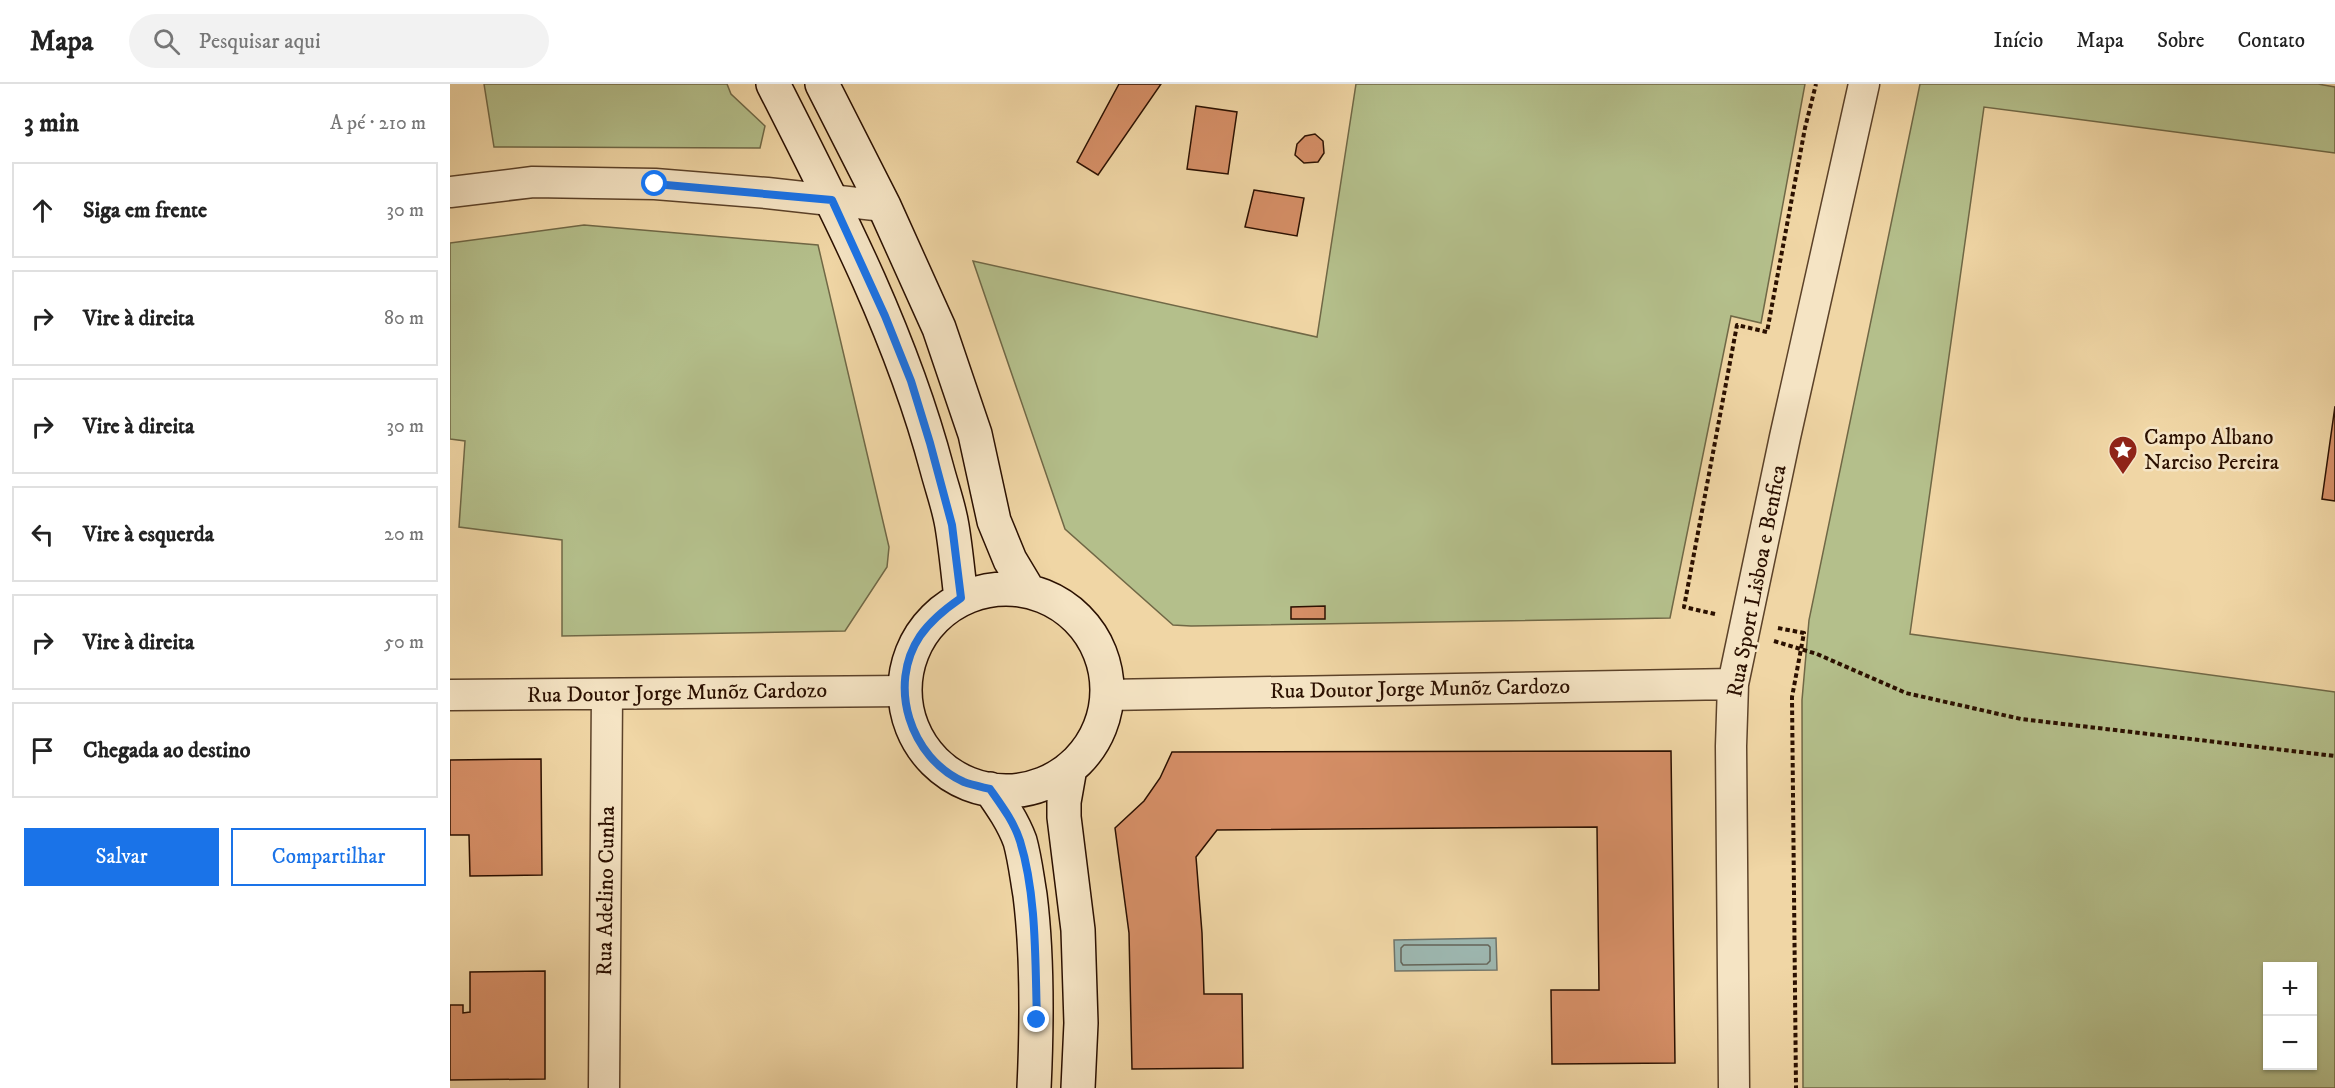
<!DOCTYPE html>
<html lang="pt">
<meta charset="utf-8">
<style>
:root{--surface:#fff;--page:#f2f2f2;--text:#222;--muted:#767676;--line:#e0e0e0;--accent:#1a73e8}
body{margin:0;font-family:"IM FELL DW Pica",serif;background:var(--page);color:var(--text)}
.controls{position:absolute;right:18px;bottom:18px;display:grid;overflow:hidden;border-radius:0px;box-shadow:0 2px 4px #0004}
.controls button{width:54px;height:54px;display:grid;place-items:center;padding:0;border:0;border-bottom:2px solid var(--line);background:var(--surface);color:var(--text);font:30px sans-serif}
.stop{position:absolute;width:18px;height:18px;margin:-14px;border:4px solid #1a73e8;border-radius:50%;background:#fff}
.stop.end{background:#1a73e8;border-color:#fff;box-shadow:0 2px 6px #0008}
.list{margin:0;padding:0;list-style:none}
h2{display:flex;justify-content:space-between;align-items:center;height:78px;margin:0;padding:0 24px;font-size:26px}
h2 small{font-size:20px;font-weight:400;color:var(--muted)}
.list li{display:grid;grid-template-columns:39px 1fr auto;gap:18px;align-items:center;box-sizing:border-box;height:96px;margin:0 12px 12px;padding:0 12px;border:2px solid var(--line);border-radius:0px}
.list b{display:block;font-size:22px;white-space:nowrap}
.list em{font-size:20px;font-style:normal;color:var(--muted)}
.actions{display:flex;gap:12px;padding:18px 24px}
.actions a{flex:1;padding:14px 0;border:2px solid var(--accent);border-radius:0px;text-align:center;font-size:21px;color:var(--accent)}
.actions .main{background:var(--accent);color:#fff}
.icon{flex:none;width:33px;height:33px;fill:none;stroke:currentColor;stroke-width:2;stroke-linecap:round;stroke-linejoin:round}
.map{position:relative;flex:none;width:1885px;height:1004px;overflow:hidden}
header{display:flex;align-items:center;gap:36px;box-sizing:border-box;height:84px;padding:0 30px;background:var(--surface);border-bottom:2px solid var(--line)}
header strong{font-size:28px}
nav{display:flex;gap:33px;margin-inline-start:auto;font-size:21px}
.search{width:420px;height:54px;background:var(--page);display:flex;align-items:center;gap:15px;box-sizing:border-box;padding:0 21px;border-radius:33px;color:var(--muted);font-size:22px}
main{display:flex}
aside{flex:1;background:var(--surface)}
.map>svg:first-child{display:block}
.green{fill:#b4bf8b;stroke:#706846;stroke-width:1.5;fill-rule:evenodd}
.water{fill:#9db7b0;stroke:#6f746a;stroke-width:1.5}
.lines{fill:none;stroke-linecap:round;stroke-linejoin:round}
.shore{stroke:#646458;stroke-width:1.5}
.building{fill:#d68f67;stroke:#2b1000;stroke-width:1.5}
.minor-casing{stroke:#5c4229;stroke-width:33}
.secondary-casing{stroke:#2b1000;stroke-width:36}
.path{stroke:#2b1000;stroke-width:4;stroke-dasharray:4.5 3;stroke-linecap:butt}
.minor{stroke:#f5e4c4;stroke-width:30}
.secondary{stroke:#f5e4c4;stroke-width:33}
.route{stroke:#1a73e8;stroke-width:8}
.labels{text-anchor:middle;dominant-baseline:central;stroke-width:5;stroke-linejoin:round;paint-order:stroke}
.poi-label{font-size:22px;fill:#2b1000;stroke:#f5e4c4;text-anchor:start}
.street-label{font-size:22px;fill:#2b1000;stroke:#f5e4c4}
</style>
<header>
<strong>Mapa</strong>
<div class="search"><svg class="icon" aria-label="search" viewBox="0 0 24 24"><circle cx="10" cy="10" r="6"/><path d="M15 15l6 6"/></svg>Pesquisar aqui</div>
<nav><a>Início</a><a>Mapa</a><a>Sobre</a><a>Contato</a></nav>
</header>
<main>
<aside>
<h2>3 min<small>A pé · 210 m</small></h2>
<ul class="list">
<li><svg class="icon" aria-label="ahead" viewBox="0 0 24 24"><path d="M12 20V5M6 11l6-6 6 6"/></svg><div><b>Siga em frente</b></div><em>30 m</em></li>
<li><svg class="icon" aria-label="right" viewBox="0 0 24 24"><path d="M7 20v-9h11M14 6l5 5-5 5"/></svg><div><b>Vire à direita</b></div><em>80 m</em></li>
<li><svg class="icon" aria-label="right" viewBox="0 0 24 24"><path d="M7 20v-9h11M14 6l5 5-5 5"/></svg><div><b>Vire à direita</b></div><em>30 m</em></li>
<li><svg class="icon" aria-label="left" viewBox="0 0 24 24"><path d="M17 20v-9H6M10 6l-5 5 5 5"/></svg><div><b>Vire à esquerda</b></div><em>20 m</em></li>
<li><svg class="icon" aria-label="right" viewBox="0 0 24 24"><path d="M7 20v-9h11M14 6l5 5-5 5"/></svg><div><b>Vire à direita</b></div><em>50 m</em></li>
<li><svg class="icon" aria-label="arrive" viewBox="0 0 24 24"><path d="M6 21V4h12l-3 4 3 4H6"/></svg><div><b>Chegada ao destino</b></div></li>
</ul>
<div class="actions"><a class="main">Salvar</a><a>Compartilhar</a></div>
</aside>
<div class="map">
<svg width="1885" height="1004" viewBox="0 0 1885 1004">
<rect width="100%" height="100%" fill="#f0d6a5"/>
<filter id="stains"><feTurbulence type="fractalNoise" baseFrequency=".00333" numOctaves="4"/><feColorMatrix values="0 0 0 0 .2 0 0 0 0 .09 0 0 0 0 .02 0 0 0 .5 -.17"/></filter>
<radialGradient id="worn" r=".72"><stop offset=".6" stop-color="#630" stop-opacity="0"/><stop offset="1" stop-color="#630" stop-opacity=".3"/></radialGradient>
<path class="green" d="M 34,0 L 277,0 L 281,10 L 315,42 L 310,64 L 44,63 Z
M 906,0 L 1355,0 L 1311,239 L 1281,232 L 1220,534 L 741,542 L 723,541 L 615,445 L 523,177 L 867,253 Z
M 1470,0 L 1868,0 L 1885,3 L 1885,69 L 1534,23 L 1460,550 L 1885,608 L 1885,1004 L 1353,1004 L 1352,616 L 1359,536 ZM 1818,882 L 1862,882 L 1862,982 L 1818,982 Z
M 134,141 L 368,161 L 439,463 L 437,483 L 395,547 L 112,552 L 112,456 L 9,443 L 15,357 L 0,355 L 0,159 Z"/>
<path class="water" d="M 1046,854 L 1047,886 L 945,887 L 944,856 Z"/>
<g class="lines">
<path class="shore" d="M 954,861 L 1038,861 L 1040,863 L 1040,877 L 1037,880 L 953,881 L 951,878 L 951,864 Z"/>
</g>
<path class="building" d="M 669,0 L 711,0 L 648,91 L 627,78 Z
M 746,22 L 787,28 L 778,90 L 737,85 Z
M 865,50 L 873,57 L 874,69 L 868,78 L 854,79 L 845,71 L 847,60 L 855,52 Z
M 804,106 L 854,114 L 847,152 L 795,143 Z
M 1885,322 L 1885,417 L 1872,415 Z
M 875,522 L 875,535 L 841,535 L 841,523 Z
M 1221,667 L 1225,979 L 1102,980 L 1101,906 L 1149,906 L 1147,743 L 767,746 L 746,773 L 752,849 L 754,910 L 792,910 L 793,984 L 682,985 L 679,849 L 665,744 L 694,717 L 710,694 L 722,668 Z
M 91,675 L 92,791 L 20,792 L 19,751 L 0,751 L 0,676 Z
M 95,887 L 95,995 L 0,996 L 0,921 L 13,921 L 13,929 L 20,928 L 20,888 Z"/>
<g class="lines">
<g class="minor-casing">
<path id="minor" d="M 0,108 L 83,98 L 205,100 L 317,109 L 434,122
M 0,611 L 454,607
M 657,611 L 1283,600
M 154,1004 L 157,610
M 1284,1004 L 1281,662 L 1283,600 L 1335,353 L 1414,0"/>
</g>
<g class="secondary-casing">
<path id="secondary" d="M 323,0 C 386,124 451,249 487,385 C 492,404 499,423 502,442 C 506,466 508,490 511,514
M 372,0 L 434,122 L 489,244 L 525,350 L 544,437 L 560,476 L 578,506
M455 606a101 101 0 1 1 202 0a101 101 0 1 1-202 0Z
M 620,684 L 614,718 L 614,733 L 628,846 L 631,939 L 628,1004
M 540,705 C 552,722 563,738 570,757 C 575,775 577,794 580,811 C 588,875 587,940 584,1004"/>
</g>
<path class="path" d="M 1265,530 L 1234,523 L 1287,241 L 1317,248 L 1355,44 L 1366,0
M 1328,544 L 1354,549 L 1342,613 L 1346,1004
M 1324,557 L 1367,570 L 1456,609 L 1571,635 L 1885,672"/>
<use href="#minor" class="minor"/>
<use href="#secondary" class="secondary"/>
</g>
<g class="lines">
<path class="route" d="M 205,100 L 382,116 L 435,232 L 461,297 L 480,359 L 502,441 L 511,514 C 495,525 481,536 470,552 C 437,601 460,674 514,698 C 522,701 532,703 540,705 C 552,722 564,738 570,757 C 587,812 585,879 587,936"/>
</g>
<defs>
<g id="sight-pin" transform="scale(1.5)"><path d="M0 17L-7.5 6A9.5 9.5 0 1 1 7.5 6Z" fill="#8f2418" stroke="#f5e4c4"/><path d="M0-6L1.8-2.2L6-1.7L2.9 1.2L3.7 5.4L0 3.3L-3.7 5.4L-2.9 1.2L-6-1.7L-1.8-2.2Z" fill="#fff"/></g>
</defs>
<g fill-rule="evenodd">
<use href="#sight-pin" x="1673" y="366"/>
</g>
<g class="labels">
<g class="poi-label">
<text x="1694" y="353">Campo Albano<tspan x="1694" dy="25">Narciso Pereira</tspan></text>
</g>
<g class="street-label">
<text transform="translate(1307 497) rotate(-79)">Rua Sport Lisboa e Benfica</text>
<text transform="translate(970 605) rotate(-1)">Rua Doutor Jorge Munõz Cardozo</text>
<text transform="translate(227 609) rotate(-1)">Rua Doutor Jorge Munõz Cardozo</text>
<text transform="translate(156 807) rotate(-89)">Rua Adelino Cunha</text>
</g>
</g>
<rect width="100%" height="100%" filter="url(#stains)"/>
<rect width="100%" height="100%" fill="url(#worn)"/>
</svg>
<div class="controls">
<button>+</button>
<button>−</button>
</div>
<div class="stop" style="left:205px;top:100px"></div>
<div class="stop end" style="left:587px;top:936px"></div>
</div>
</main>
